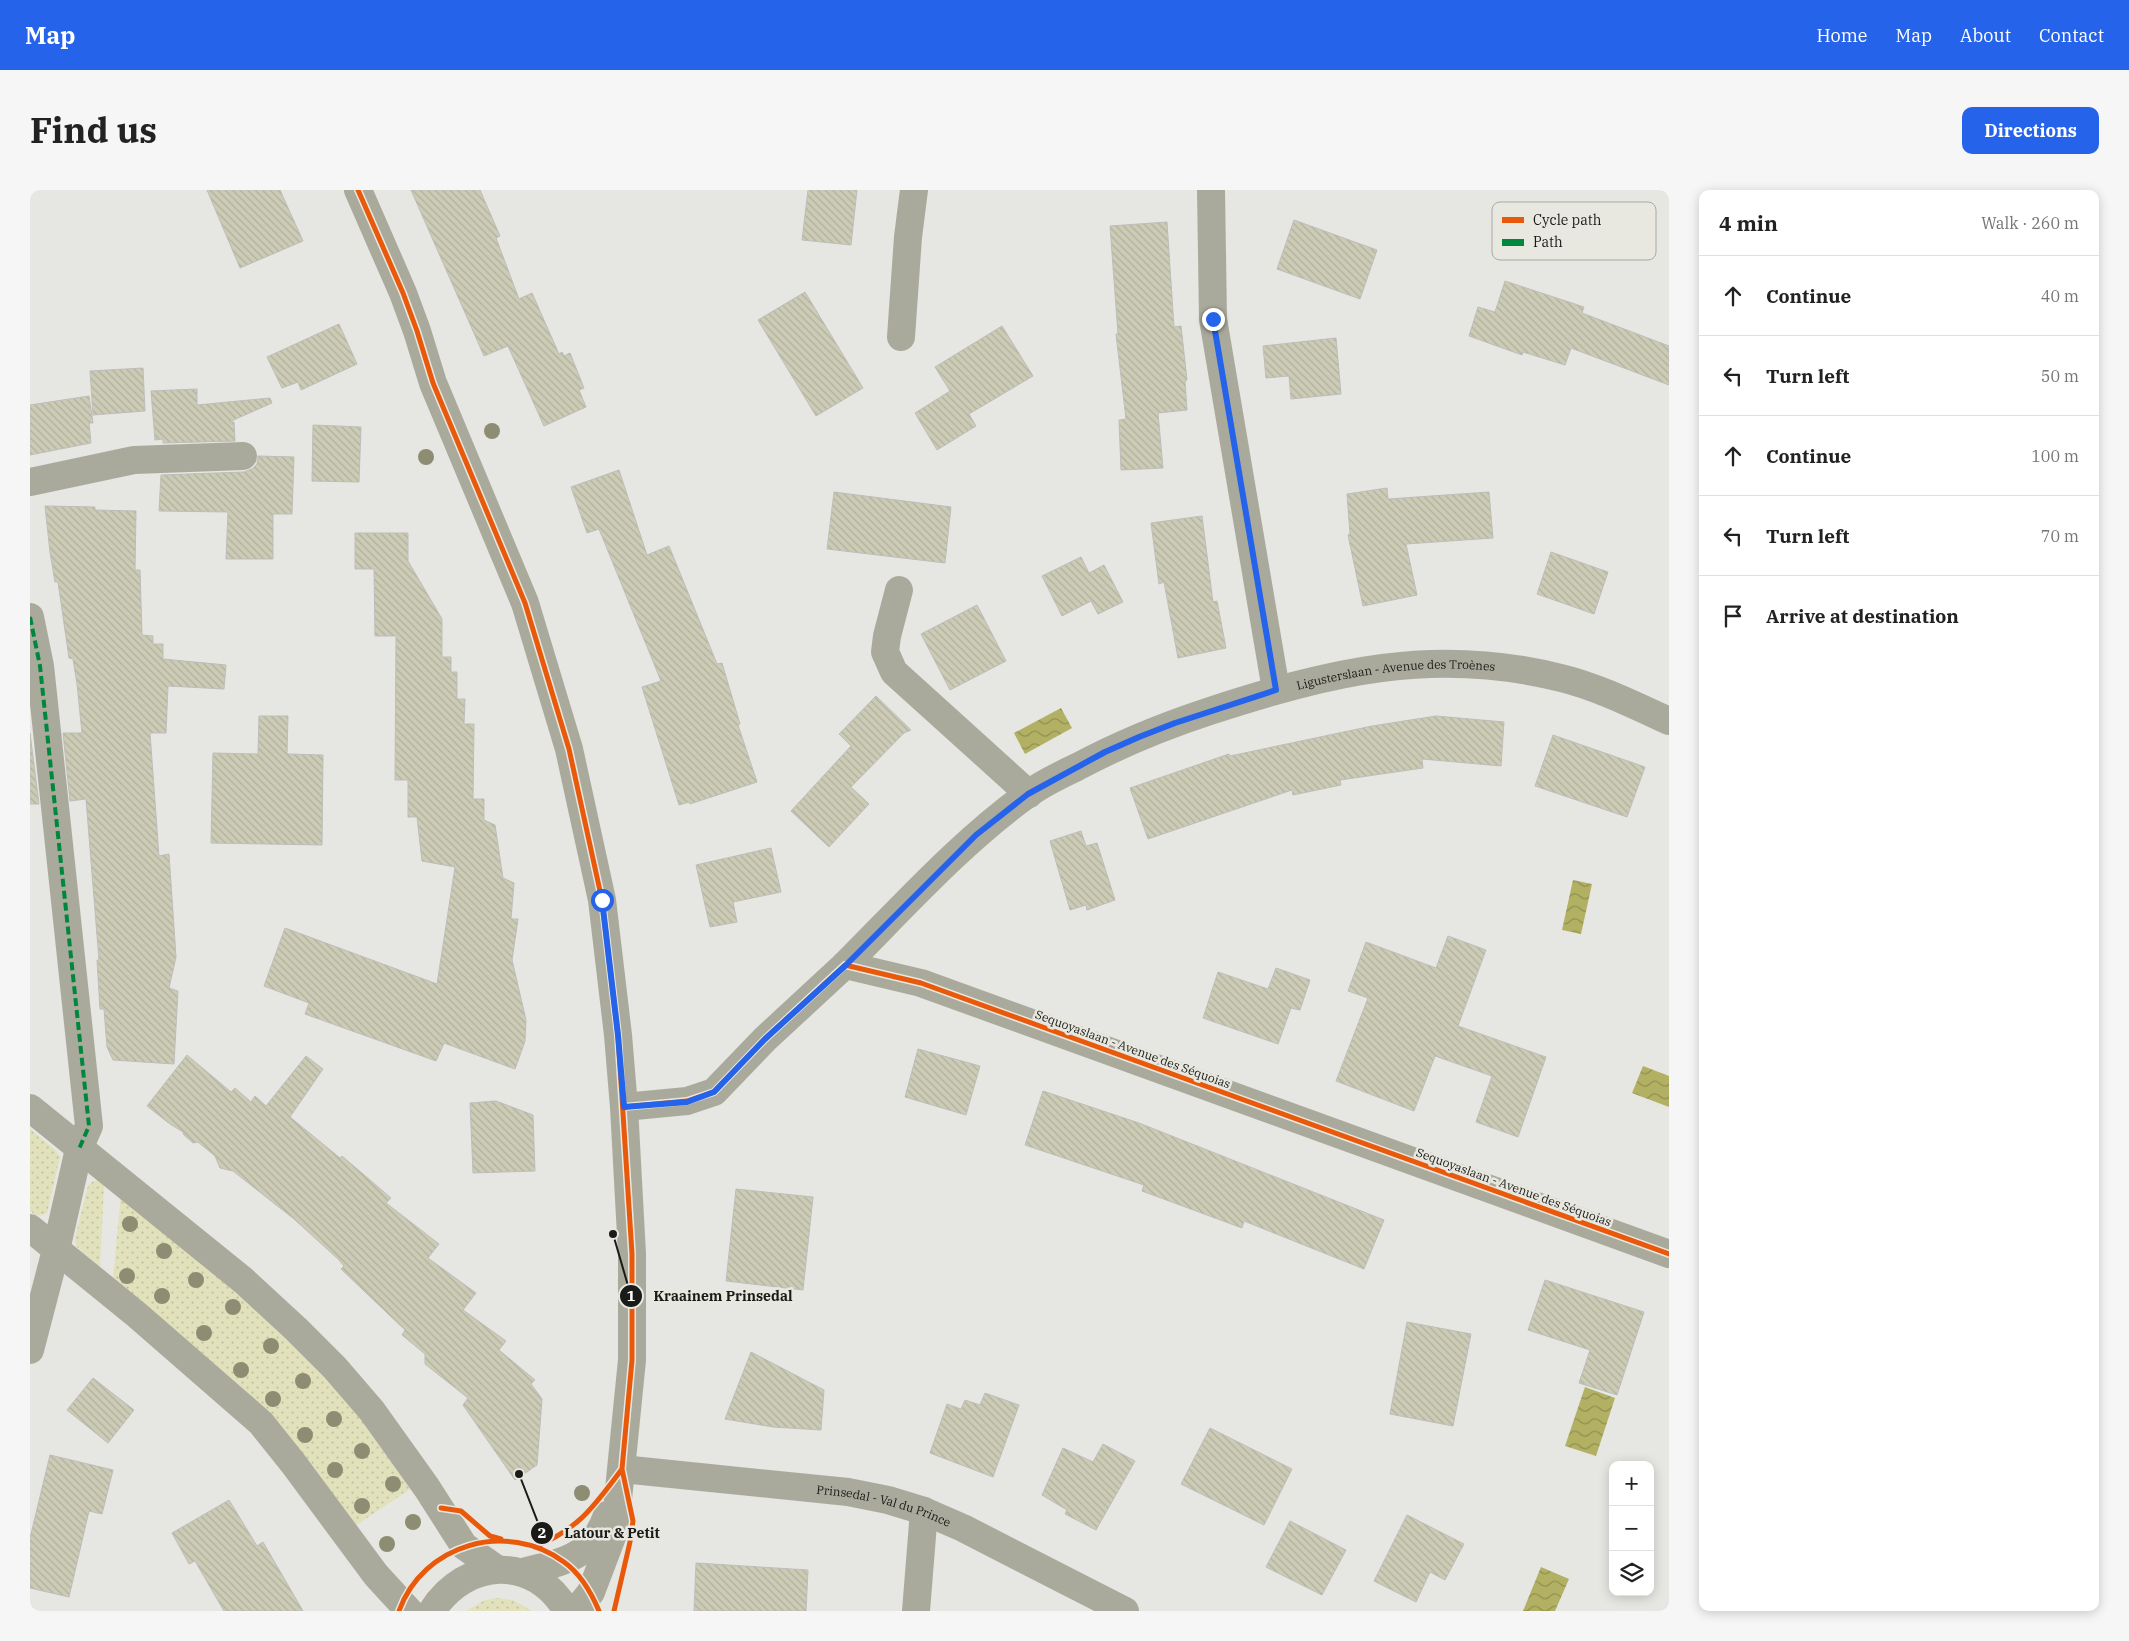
<!DOCTYPE html>
<meta charset="utf-8">
<style>
:root{--surface:#fff;--page:#f6f6f6;--text:#222;--muted:#767676;--line:#e0e0e0;--accent:#2563eb}
body{margin:0;font-family:"IBM Plex Serif",serif;background:var(--page);color:var(--text)}
.controls{position:absolute;right:15px;bottom:15px;display:grid;overflow:hidden;border-radius:10px;box-shadow:0 2px 12px #0003}
.controls button{width:45px;height:45px;display:grid;place-items:center;padding:0;border:0;border-bottom:1px solid var(--line);background:var(--surface);color:var(--text);font:25px sans-serif}
.stop{position:absolute;width:15px;height:15px;margin:-11px;border:4px solid #2563eb;border-radius:50%;background:#fff}
.stop.end{background:#2563eb;border-color:#fff;box-shadow:0 1px 5px #0008}
.list{margin:0;padding:0;list-style:none}
h2{display:flex;justify-content:space-between;align-items:center;height:65px;margin:0;padding:0 20px;font-size:21px}
h2 small{font-size:16px;font-weight:400;color:var(--muted)}
.list li{display:grid;grid-template-columns:32px 1fr auto;gap:15px;align-items:center;box-sizing:border-box;height:80px;padding:0 20px;border-top:1px solid var(--line)}
.list b{display:block;font-size:19px;white-space:nowrap}
.list em{font-size:16px;font-style:normal;color:var(--muted)}
.icon{flex:none;width:28px;height:28px;fill:none;stroke:currentColor;stroke-width:2;stroke-linecap:round;stroke-linejoin:round}
.map{position:relative;flex:none;width:1639px;height:1421px;overflow:hidden;border-radius:10px}
header{display:flex;align-items:center;gap:30px;box-sizing:border-box;height:70px;padding:0 25px;background:var(--accent);color:#fff}
header strong{font-size:24px}
nav{display:flex;gap:28px;margin-inline-start:auto;font-size:18px}
.intro{display:flex;align-items:center;justify-content:space-between;box-sizing:border-box;height:120px;padding:0 30px}
h1{margin:0;font-size:35px}
.button{padding:12px 22px;border-radius:10px;background:var(--accent);color:#fff;font-size:18px;font-weight:700}
main{display:flex;gap:30px;padding:0 30px}
aside{flex:1;background:var(--surface);border-radius:10px;box-shadow:0 2px 12px #0003}
.map>svg:first-child{display:block}
.grass{fill:url(#grass-dots)}
.water{fill:url(#water-waves)}
.building{fill:url(#building-back-hatch);stroke:#bdbdba}
.lines{fill:none;stroke-linecap:round;stroke-linejoin:round}
.minor{stroke:#aaaa9c;stroke-width:28}
.quiet{stroke:#00873e;stroke-width:4;stroke-dasharray:8 4;stroke-linecap:butt}
.cycleway-casing{stroke:#e8e8e0;stroke-width:8}
.cycleway{stroke:#e8590c;stroke-width:5}
.tree{fill:#8d8d73}
.route{stroke:#2563eb;stroke-width:6}
.labels{text-anchor:middle;dominant-baseline:central;stroke-width:5;stroke-linejoin:round;paint-order:stroke}
.street-label{font-size:12px;fill:#1a1b18;stroke:#e8e8e0}
.key{fill:#e8e8e0;stroke:#aaaaa4;stroke-width:1}
.key-label{font-size:14px;fill:#1a1b18}
.leader{fill:none;stroke:#1a1b18;stroke-width:2}
.callout-dot{fill:#1a1b18;stroke:#e8e8e0;stroke-width:2}
.mark-label{font-size:15px;text-anchor:middle;font-weight:bold;fill:#fff}
.callout-label{font-size:14px;text-anchor:middle;font-weight:bold;fill:#1a1b18;stroke:#e8e8e0;stroke-width:5;stroke-linejoin:round;paint-order:stroke}
</style>
<header>
<strong>Map</strong>
<nav><a>Home</a><a>Map</a><a>About</a><a>Contact</a></nav>
</header>
<div class="intro"><h1>Find us</h1><a class="button">Directions</a></div>
<main>
<div class="map">
<svg width="1639" height="1421" viewBox="0 0 1639 1421">
<defs>
<pattern id="grass-dots" width="8" height="8" patternUnits="userSpaceOnUse" patternTransform="scale(1.25)"><rect width="8" height="8" fill="#e1e2bc"/><path d="M2 2h.1M6 6h.1" fill="none" stroke="#c0c1a1" stroke-width="1.8" stroke-linecap="round"/></pattern>
<pattern id="water-waves" width="16" height="10" patternUnits="userSpaceOnUse" patternTransform="scale(1.25)"><rect width="16" height="10" fill="#b2b163"/><path d="M0 5q4-4 8 0t8 0" fill="none" stroke="#908f51"/></pattern>
<pattern id="building-back-hatch" width="6" height="6" patternUnits="userSpaceOnUse" patternTransform="scale(1.25)"><rect width="6" height="6" fill="#ccccb6"/><path d="M-1 5l2 2M0 0l6 6M5-1l2 2" fill="none" stroke="#afaf9c"/></pattern>
</defs>
<rect width="100%" height="100%" fill="#e6e6e2"/>
<path class="grass" d="M 0,939 L 25,960 L 30,967 L 17,1023 L 7,1026 L 0,1021 Z
M 68,990 L 78,992 L 74,996 L 70,1077 L 46,1056 L 45,1048 L 58,996 L 62,992 Z
M 91,1003 L 226,1114 L 307,1198 L 383,1297 L 325,1336 L 254,1245 L 208,1194 L 83,1089 Z
M 467,1408 L 483,1410 L 502,1421 L 436,1421 L 455,1410 Z"/>
<path class="water" d="M 1031,518 L 1042,538 L 995,564 L 984,543 Z
M 1543,690 L 1562,694 L 1551,744 L 1532,740 Z
M 1613,876 L 1639,886 L 1639,917 L 1602,903 Z
M 1555,1197 L 1585,1208 L 1566,1266 L 1535,1256 Z
M 1511,1377 L 1539,1389 L 1525,1421 L 1493,1421 Z"/>
<path class="building" d="M 177,0 L 250,0 L 273,51 L 210,78 Z
M 381,0 L 450,0 L 470,46 L 466,48 L 489,109 L 502,103 L 529,164 L 532,162 L 534,166 L 540,163 L 554,198 L 549,200 L 556,217 L 514,236 L 478,156 L 454,166 Z
M 778,0 L 827,0 L 821,55 L 772,50 Z
M 1264,30 L 1347,60 L 1330,109 L 1247,79 Z
M 1137,32 L 1144,137 L 1151,136 L 1157,190 L 1155,191 L 1157,220 L 1128,223 L 1133,278 L 1091,280 L 1089,230 L 1096,229 L 1086,144 L 1088,144 L 1080,36 Z
M 1475,91 L 1554,117 L 1552,123 L 1639,156 L 1639,195 L 1541,158 L 1535,175 L 1493,162 L 1492,165 L 1439,146 L 1448,117 L 1465,122 Z
M 775,102 L 833,198 L 786,226 L 728,130 Z
M 309,134 L 327,174 L 271,200 L 268,192 L 252,198 L 237,167 Z
M 972,136 L 1003,186 L 939,224 L 946,236 L 907,260 L 885,223 L 920,201 L 905,177 Z
M 1306,148 L 1311,204 L 1261,209 L 1259,186 L 1236,188 L 1233,156 Z
M 113,178 L 115,221 L 63,225 L 60,181 Z
M 167,199 L 167,215 L 240,208 L 242,213 L 199,232 L 204,232 L 205,251 L 133,253 L 133,249 L 125,250 L 121,201 Z
M 59,206 L 63,233 L 59,233 L 61,253 L 0,265 L 0,215 Z
M 283,235 L 331,237 L 329,292 L 282,291 Z
M 228,266 L 264,267 L 262,324 L 243,324 L 243,369 L 196,369 L 198,322 L 129,321 L 131,285 L 214,282 L 222,279 L 227,274 Z
M 589,280 L 617,365 L 639,356 L 687,474 L 692,473 L 710,534 L 708,535 L 727,592 L 660,614 L 659,612 L 649,615 L 612,497 L 631,491 L 569,339 L 557,343 L 541,297 Z
M 1357,298 L 1358,309 L 1459,302 L 1463,348 L 1376,354 L 1387,405 L 1333,416 L 1318,345 L 1320,344 L 1317,304 Z
M 804,302 L 921,317 L 915,373 L 797,359 Z
M 15,316 L 65,317 L 65,320 L 106,321 L 105,380 L 110,380 L 112,445 L 123,446 L 123,454 L 133,454 L 133,469 L 196,475 L 194,499 L 138,496 L 136,543 L 120,543 L 129,666 L 139,664 L 146,767 L 139,798 L 148,801 L 144,874 L 83,870 L 77,857 L 74,819 L 70,819 L 67,770 L 69,770 L 56,609 L 40,611 L 33,543 L 52,543 L 47,494 L 43,469 L 39,468 L 28,392 L 25,392 L 20,362 Z
M 1172,326 L 1183,412 L 1187,411 L 1196,458 L 1148,468 L 1134,392 L 1129,394 L 1121,333 Z
M 325,343 L 378,343 L 378,371 L 412,429 L 412,467 L 421,467 L 421,482 L 427,482 L 427,509 L 435,509 L 434,534 L 444,534 L 443,609 L 454,609 L 454,630 L 465,635 L 473,688 L 484,693 L 481,729 L 488,729 L 482,770 L 496,830 L 495,851 L 485,879 L 414,853 L 406,871 L 275,824 L 279,813 L 234,796 L 255,738 L 407,794 L 425,677 L 392,671 L 387,627 L 378,627 L 378,590 L 365,590 L 366,446 L 345,446 L 344,379 L 325,379 Z
M 1521,362 L 1578,382 L 1564,424 L 1507,404 Z
M 1051,367 L 1059,383 L 1074,375 L 1093,412 L 1068,424 L 1061,411 L 1032,426 L 1012,386 Z
M 947,415 L 976,471 L 920,500 L 891,444 Z
M 846,506 L 881,540 L 874,543 L 821,597 L 839,614 L 799,657 L 761,621 L 821,556 L 809,544 Z
M 229,526 L 258,526 L 257,564 L 293,565 L 292,655 L 181,653 L 183,563 L 228,564 Z
M 1406,526 L 1474,532 L 1471,576 L 1392,569 L 1393,578 L 1310,590 L 1311,595 L 1263,605 L 1262,600 L 1118,649 L 1100,598 L 1199,564 L 1200,566 L 1342,536 Z
M 0,543 L 9,614 L 0,614 Z
M 1523,545 L 1615,577 L 1597,627 L 1505,596 Z
M 1051,641 L 1056,656 L 1067,653 L 1085,710 L 1057,720 L 1056,715 L 1040,720 L 1020,651 Z
M 741,658 L 751,702 L 703,712 L 707,732 L 680,737 L 666,675 Z
M 1418,746 L 1456,760 L 1428,836 L 1516,867 L 1488,947 L 1446,932 L 1462,886 L 1405,866 L 1384,921 L 1306,891 L 1338,808 L 1318,801 L 1336,752 L 1406,778 Z
M 1246,778 L 1280,790 L 1270,820 L 1261,818 L 1248,854 L 1173,828 L 1188,782 L 1238,799 Z
M 888,859 L 950,876 L 936,925 L 875,907 Z
M 157,865 L 201,902 L 205,898 L 221,912 L 225,906 L 236,916 L 276,866 L 293,879 L 260,927 L 310,968 L 312,966 L 361,1008 L 356,1013 L 409,1054 L 398,1068 L 446,1103 L 433,1120 L 476,1151 L 469,1160 L 505,1190 L 501,1194 L 512,1209 L 507,1275 L 485,1290 L 433,1215 L 438,1208 L 395,1174 L 395,1164 L 372,1145 L 375,1140 L 311,1079 L 314,1076 L 308,1069 L 264,1029 L 203,981 L 190,978 L 185,966 L 168,952 L 163,953 L 154,945 L 153,942 L 140,934 L 117,916 Z
M 1013,901 L 1109,933 L 1354,1030 L 1334,1079 L 1214,1031 L 1212,1038 L 1112,1001 L 1114,995 L 995,955 Z
M 466,911 L 503,925 L 505,981 L 443,983 L 440,913 Z
M 706,999 L 783,1007 L 773,1100 L 696,1091 Z
M 1515,1090 L 1614,1122 L 1587,1205 L 1549,1193 L 1560,1160 L 1498,1140 Z
M 1377,1132 L 1441,1144 L 1423,1236 L 1360,1224 Z
M 721,1162 L 794,1200 L 791,1240 L 743,1237 L 695,1229 Z
M 63,1188 L 104,1220 L 78,1253 L 37,1220 Z
M 955,1203 L 989,1215 L 963,1287 L 900,1263 L 917,1214 L 931,1219 L 935,1210 L 950,1215 Z
M 1180,1238 L 1262,1279 L 1234,1335 L 1151,1294 Z
M 1073,1254 L 1105,1271 L 1066,1340 L 1035,1324 L 1037,1320 L 1012,1305 L 1033,1258 L 1063,1272 Z
M 20,1265 L 83,1280 L 72,1324 L 59,1321 L 39,1407 L 0,1398 L 0,1348 Z
M 199,1310 L 227,1356 L 233,1352 L 273,1421 L 194,1421 L 165,1371 L 159,1374 L 142,1343 Z
M 1377,1325 L 1434,1354 L 1415,1390 L 1400,1382 L 1386,1412 L 1344,1391 Z
M 1260,1331 L 1316,1360 L 1292,1405 L 1236,1377 Z
M 666,1373 L 778,1380 L 776,1421 L 664,1421 Z"/>
<g class="lines">
<g class="minor">
<path d="M 328,0 L 373,103 L 387,141 L 403,193 L 495,413 L 539,559 L 572,710 L 588,845 L 594,917 L 602,1064 L 602,1170 L 585,1339 L 561,1402 L 546,1421"/>
<path d="M 1181,0 L 1183,129 L 1246,500"/>
<path d="M 871,147 L 878,47 L 884,0"/>
<path d="M 0,292 L 104,270 L 213,266"/>
<path d="M 869,400 L 857,446 L 855,462 L 864,482 L 999,604"/>
<path d="M 0,427 L 10,476 L 59,936 L 49,959 L 26,1060 L 0,1160"/>
<path id="s1" d="M 815,775 C 874,716 930,653 998,604 C 1013,593 1030,585 1047,577 C 1090,554 1134,536 1180,521 C 1300,482 1404,456 1531,488 C 1568,497 1604,515 1639,531"/>
<path d="M 594,917 L 657,911 L 684,902 L 735,849 L 815,775 L 891,793 L 1639,1064"/>
<path d="M 0,918 L 214,1091 L 266,1139 L 305,1178 L 342,1221 L 397,1298 L 434,1356 L 467,1379"/>
<path d="M 0,1038 L 107,1125 L 231,1233 L 263,1273 L 346,1385 L 379,1421"/>
<path id="s2" d="M 592,1279 L 818,1302 L 858,1310 L 894,1321 L 933,1338 L 1095,1421"/>
<path d="M 492,1382 C 530,1373 563,1368 577,1325"/>
<path d="M 402,1421 C 436,1368 504,1364 537,1421"/>
<path d="M 886,1421 L 894,1321"/>
</g>
<path class="quiet" d="M 0,427 L 10,476 L 59,936 L 49,959"/>
<g class="cycleway-casing">
<path id="cycleway" d="M 328,0 L 373,103 L 387,141 L 403,193 L 495,413 L 539,559 L 572,710 L 588,845 L 602,1064 L 602,1170 L 592,1279 L 603,1331 L 600,1352 L 584,1421
M 594,917 L 657,911 L 684,902 L 735,849 L 815,775 L 891,793 L 1639,1064
M 411,1318 L 431,1321 L 460,1346 L 471,1349
M 505,1357 C 550,1338 564,1316 592,1279
M 369,1421 C 393,1354 477,1330 534,1372 C 551,1384 561,1402 569,1421"/>
</g>
<use href="#cycleway" class="cycleway"/>
</g>
<g class="tree">
<circle cx="462" cy="241" r="8"/>
<circle cx="396" cy="267" r="8"/>
<circle cx="100" cy="1034" r="8"/>
<circle cx="134" cy="1061" r="8"/>
<circle cx="97" cy="1086" r="8"/>
<circle cx="166" cy="1090" r="8"/>
<circle cx="132" cy="1106" r="8"/>
<circle cx="203" cy="1117" r="8"/>
<circle cx="174" cy="1143" r="8"/>
<circle cx="241" cy="1156" r="8"/>
<circle cx="211" cy="1180" r="8"/>
<circle cx="273" cy="1191" r="8"/>
<circle cx="243" cy="1209" r="8"/>
<circle cx="304" cy="1229" r="8"/>
<circle cx="275" cy="1245" r="8"/>
<circle cx="332" cy="1261" r="8"/>
<circle cx="305" cy="1280" r="8"/>
<circle cx="363" cy="1294" r="8"/>
<circle cx="552" cy="1303" r="8"/>
<circle cx="332" cy="1316" r="8"/>
<circle cx="383" cy="1332" r="8"/>
<circle cx="357" cy="1354" r="8"/>
</g>
<g class="lines">
<path class="route" d="M 572,710 L 588,845 L 594,917 L 657,912 L 684,902 L 735,849 L 815,776 L 946,645 L 998,604 L 1075,562 L 1109,547 L 1145,533 L 1246,500 L 1183,129"/>
</g>
<g class="labels">
<g class="street-label">
<text stroke="none"><textPath href="#s1" startOffset="642">Ligusterslaan - Avenue des Troènes</textPath></text>
<text transform="translate(1103 859) rotate(20)">Sequoyaslaan - Avenue des Séquoias</text>
<text transform="translate(1484 997) rotate(20)">Sequoyaslaan - Avenue des Séquoias</text>
<text stroke="none"><textPath href="#s2" startOffset="265">Prinsedal - Val du Prince</textPath></text>
</g>
</g>
<rect x="1462" y="12" width="164" height="58" rx="8" class="key"/>
<rect x="1472" y="27" width="22" height="6" fill="#e8590c"/>
<rect x="1472" y="49" width="22" height="7" fill="#00873e"/>
<g class="key-label">
<text x="1503" y="35">Cycle path</text>
<text x="1503" y="57">Path</text>
</g>
<path class="leader" d="M583 1044L601 1106M489 1284L512 1343"/>
<g class="callout-dot">
<circle cx="583" cy="1044" r="5"/>
<circle cx="489" cy="1284" r="5"/>
<circle cx="601" cy="1106" r="12"/>
<circle cx="512" cy="1343" r="12"/>
</g>
<g class="mark-label">
<text x="601" y="1111">1</text>
<text x="512" y="1348">2</text>
</g>
<g class="callout-label">
<text x="693" y="1111">Kraainem Prinsedal</text>
<text x="582" y="1348">Latour &amp; Petit</text>
</g>
</svg>
<div class="controls">
<button>+</button>
<button>−</button>
<button><svg class="icon" aria-label="layers" viewBox="0 0 24 24"><path d="M12 4l9 5-9 5-9-5zM3 14l9 5 9-5"/></svg></button>
</div>
<div class="stop" style="left:572px;top:710px"></div>
<div class="stop end" style="left:1183px;top:129px"></div>
</div>
<aside>
<h2>4 min<small>Walk · 260 m</small></h2>
<ul class="list">
<li><svg class="icon" aria-label="ahead" viewBox="0 0 24 24"><path d="M12 20V5M6 11l6-6 6 6"/></svg><div><b>Continue</b></div><em>40 m</em></li>
<li><svg class="icon" aria-label="left" viewBox="0 0 24 24"><path d="M17 20v-9H6M10 6l-5 5 5 5"/></svg><div><b>Turn left</b></div><em>50 m</em></li>
<li><svg class="icon" aria-label="ahead" viewBox="0 0 24 24"><path d="M12 20V5M6 11l6-6 6 6"/></svg><div><b>Continue</b></div><em>100 m</em></li>
<li><svg class="icon" aria-label="left" viewBox="0 0 24 24"><path d="M17 20v-9H6M10 6l-5 5 5 5"/></svg><div><b>Turn left</b></div><em>70 m</em></li>
<li><svg class="icon" aria-label="arrive" viewBox="0 0 24 24"><path d="M6 21V4h12l-3 4 3 4H6"/></svg><div><b>Arrive at destination</b></div></li>
</ul>
</aside>
</main>
